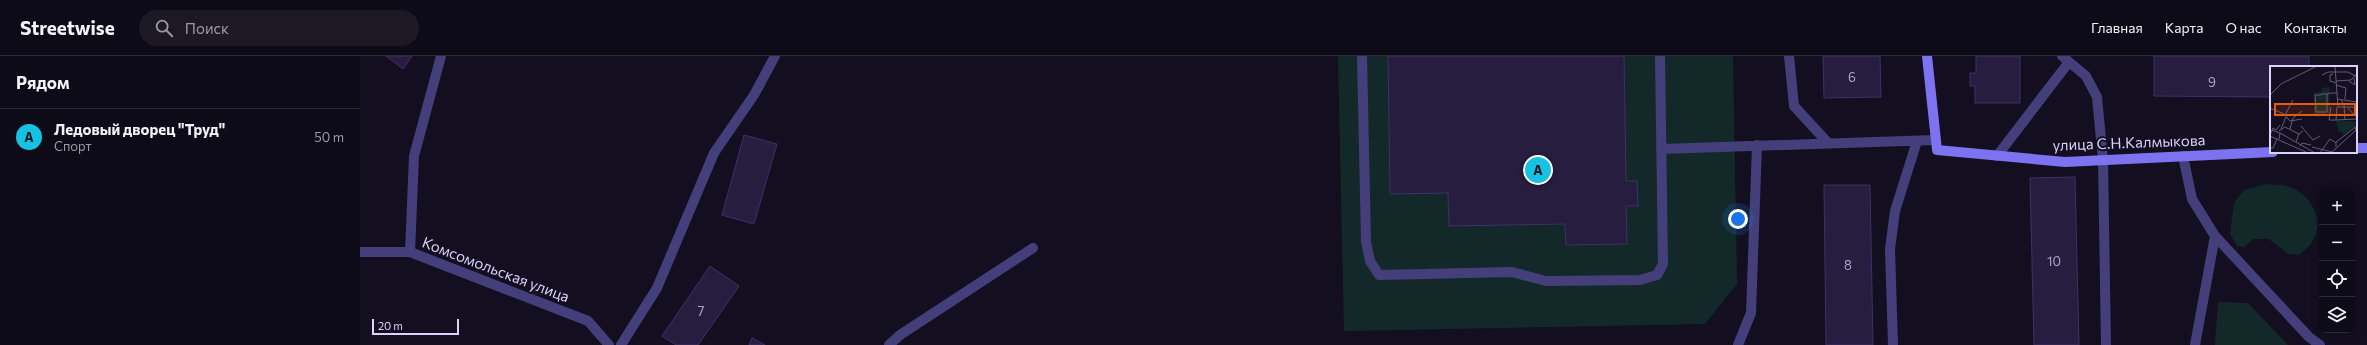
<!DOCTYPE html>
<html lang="ru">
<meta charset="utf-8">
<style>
:root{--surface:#0e0b18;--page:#1c1925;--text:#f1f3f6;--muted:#9b9ba2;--line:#2e2b37;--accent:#16c2e3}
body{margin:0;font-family:Commissioner,sans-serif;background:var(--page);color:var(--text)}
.controls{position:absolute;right:12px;bottom:12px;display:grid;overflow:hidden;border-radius:8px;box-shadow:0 2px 10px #0003}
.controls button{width:36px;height:36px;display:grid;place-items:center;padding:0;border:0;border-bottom:1px solid var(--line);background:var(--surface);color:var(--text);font:20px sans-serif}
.scale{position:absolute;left:12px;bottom:10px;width:87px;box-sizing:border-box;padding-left:4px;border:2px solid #d9d2fb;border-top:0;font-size:11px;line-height:14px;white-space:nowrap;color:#d9d2fb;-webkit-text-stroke:3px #130f20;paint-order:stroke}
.you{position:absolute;left:1378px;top:163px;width:14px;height:14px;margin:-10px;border:3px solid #fff;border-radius:50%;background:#1a73e8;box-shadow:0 0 0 6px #1a73e833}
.badge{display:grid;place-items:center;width:26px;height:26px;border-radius:50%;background:var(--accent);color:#111;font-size:13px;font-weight:700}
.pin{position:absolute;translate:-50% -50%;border:2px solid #fff;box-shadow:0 1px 4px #0006}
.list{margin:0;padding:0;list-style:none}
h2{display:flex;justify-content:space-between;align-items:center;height:52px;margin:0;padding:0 16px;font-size:17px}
h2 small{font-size:13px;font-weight:400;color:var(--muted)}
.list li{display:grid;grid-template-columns:26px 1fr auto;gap:12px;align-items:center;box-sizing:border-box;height:56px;padding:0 16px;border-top:1px solid var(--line)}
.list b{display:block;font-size:15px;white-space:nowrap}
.list p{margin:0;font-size:13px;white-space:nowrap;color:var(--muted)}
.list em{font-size:13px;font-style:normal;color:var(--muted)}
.icon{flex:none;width:22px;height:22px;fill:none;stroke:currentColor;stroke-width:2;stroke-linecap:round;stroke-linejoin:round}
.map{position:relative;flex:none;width:2007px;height:289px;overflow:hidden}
header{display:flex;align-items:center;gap:24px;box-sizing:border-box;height:56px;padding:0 20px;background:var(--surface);border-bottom:1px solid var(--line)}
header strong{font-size:19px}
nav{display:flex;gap:22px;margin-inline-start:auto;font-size:14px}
.search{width:280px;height:36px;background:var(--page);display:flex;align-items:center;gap:10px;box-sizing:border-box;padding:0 14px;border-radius:22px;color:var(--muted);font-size:15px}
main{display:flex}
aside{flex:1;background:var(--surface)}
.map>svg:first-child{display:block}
.green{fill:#132929}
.building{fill:#261d3f;stroke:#3f3169}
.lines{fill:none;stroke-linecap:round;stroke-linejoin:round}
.lane{stroke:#443f7a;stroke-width:10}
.street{stroke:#443f7a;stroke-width:10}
.secondary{stroke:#7d73f1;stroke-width:10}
.labels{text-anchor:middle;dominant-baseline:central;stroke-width:4;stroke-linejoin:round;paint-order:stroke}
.number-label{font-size:13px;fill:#aca5cc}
.street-label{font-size:15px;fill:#d9d2fb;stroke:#130f20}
.inset-road{fill:none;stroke:#625d78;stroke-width:1}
.view{fill:#e8590c;fill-opacity:0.15;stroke:#e8590c;stroke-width:2}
.inset-edge{fill:none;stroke:#d9d2fb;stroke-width:2}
</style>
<header>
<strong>Streetwise</strong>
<div class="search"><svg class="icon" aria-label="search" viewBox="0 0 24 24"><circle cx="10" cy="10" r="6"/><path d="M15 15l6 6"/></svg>Поиск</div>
<nav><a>Главная</a><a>Карта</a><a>О нас</a><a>Контакты</a></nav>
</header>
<main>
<aside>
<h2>Рядом<small></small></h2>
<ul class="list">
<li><span class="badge">A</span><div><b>Ледовый дворец &quot;Труд&quot;</b><p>Спорт</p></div><em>50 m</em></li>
</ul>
</aside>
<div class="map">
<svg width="2007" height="289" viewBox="0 0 2007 289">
<rect width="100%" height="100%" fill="#130f20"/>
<path class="green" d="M 978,0 L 1373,0 L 1377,228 L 1345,268 L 984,275 Z
M 1907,128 C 1914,129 1925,128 1932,132 C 1953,141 1966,167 1951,188 C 1948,192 1943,195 1939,199 L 1928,198 L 1909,183 L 1893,183 L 1884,191 L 1877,190 L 1870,178 L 1874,147 L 1884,134 Z
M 1858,246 L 1888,247 L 1928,289 L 1855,289 Z"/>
<path class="building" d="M 26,0 L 52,0 L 43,13 Z
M 1028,0 L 1264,0 L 1266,125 L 1277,125 L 1278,150 L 1266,150 L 1267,188 L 1206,189 L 1205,168 L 1089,170 L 1088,137 L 1030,138 Z
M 1463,0 L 1520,0 L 1521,41 L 1464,42 Z
M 1616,0 L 1660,0 L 1660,47 L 1615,47 L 1615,30 L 1610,30 L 1610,17 L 1616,17 Z
M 1794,0 L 1949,0 L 1949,11 L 1911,11 L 1911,41 L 1794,40 Z
M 384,79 L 417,88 L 394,168 L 362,159 Z
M 1715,121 L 1719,289 L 1674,289 L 1670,122 Z
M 1464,129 L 1510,129 L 1513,289 L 1466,289 Z
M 350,210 L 379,230 L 338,289 L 316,289 L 302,280 Z
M 392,282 L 405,289 L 389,289 Z"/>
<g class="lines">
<path class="lane" d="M 1002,0 L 1006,186 L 1010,205 L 1019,219 L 1152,216 L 1186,225 L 1280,224 L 1297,219 L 1303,208 L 1300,0
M 1429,0 L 1434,50 L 1468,87
M 1702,0 L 1726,20 L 1737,41 L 1743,104 L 1746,289
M 1301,93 L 1574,84
M 1637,100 L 1709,6
M 1823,100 L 1832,143 L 1855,180 L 1949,281 L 1960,289
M 50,196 L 54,100 L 81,0
M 261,289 L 297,232 L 354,97 L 394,39 L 415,0
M 529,289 L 540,279 L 673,192
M 1378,289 L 1391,257 L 1397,89
M 1533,289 L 1530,193 L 1535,155 L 1557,85
M 1835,289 L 1855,180"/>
<path class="street" d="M 0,196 L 50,196 L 228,265 L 249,289"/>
<path class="secondary" d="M 1567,0 L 1577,94 L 1705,106 L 1913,96
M 1996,92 L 2007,92"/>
</g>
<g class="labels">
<g class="number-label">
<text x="1492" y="21">6</text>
<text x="1852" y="26">9</text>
<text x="1694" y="205">10</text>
<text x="1488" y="209">8</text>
<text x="341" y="255">7</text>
</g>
<g class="street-label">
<text transform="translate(1769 86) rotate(-2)">улица С.Н.Калмыкова</text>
<text transform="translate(136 213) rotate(21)">Комсомольская улица</text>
</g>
</g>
<g transform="translate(1910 10)">
<rect width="87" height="87" fill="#130f20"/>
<path d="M 59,21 L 60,47 L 44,49 L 44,27 L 52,26 L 52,22 ZM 66,55 L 79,55 L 87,56 L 87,59 L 72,70 L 73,66 L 69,66 Z" fill="#132929"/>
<path class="inset-road" d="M 65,0 L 68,41 L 87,41M 63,8 L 60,9 L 60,15 L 66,17M 52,9 L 58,6 L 78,6 L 87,11M 66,15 L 81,14 L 87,7M 79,15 L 85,19 L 84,12M 66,19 L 76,22 L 75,33M 57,28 L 57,46 L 46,46 L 45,29 L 51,29 L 52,28 L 57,28 L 60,27 L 67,27M 0,29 L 11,18 L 47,0M 67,33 L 87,36M 71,34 L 74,39 L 75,54M 61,41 L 59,54 L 66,54 L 67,41M 0,42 L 14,48 L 20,55 L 32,53M 78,42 L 87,52M 15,49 L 23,34M 66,54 L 87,53M 31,60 L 43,74 L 50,70M 11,63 L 16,51M 20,63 L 23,52 L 32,45M 2,64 L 10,67 L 9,73M 9,65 L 15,61 L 29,68M 10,67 L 45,87M 0,69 L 3,62 L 6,64 L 10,59M 0,70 L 38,87M 26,76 L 29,68 L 33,65M 30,80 L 32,77 L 41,79M 42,81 L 62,86M 66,81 L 66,76 L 87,60M 0,82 L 3,82 L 7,73M 50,87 L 60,73 L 66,77M 61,87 L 86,64 L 85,61"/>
<path class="view" d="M 5,38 L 85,38 L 85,49 L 5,49 Z"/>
<rect width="87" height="87" class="inset-edge"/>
</g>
</svg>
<div class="controls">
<button>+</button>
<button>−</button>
<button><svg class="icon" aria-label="locate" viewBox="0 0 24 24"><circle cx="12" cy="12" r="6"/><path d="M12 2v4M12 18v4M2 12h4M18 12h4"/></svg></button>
<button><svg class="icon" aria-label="layers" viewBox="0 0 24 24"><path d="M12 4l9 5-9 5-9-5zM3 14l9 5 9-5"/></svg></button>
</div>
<div class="scale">20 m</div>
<div class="you"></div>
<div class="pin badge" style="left:1178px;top:114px">A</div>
</div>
</main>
